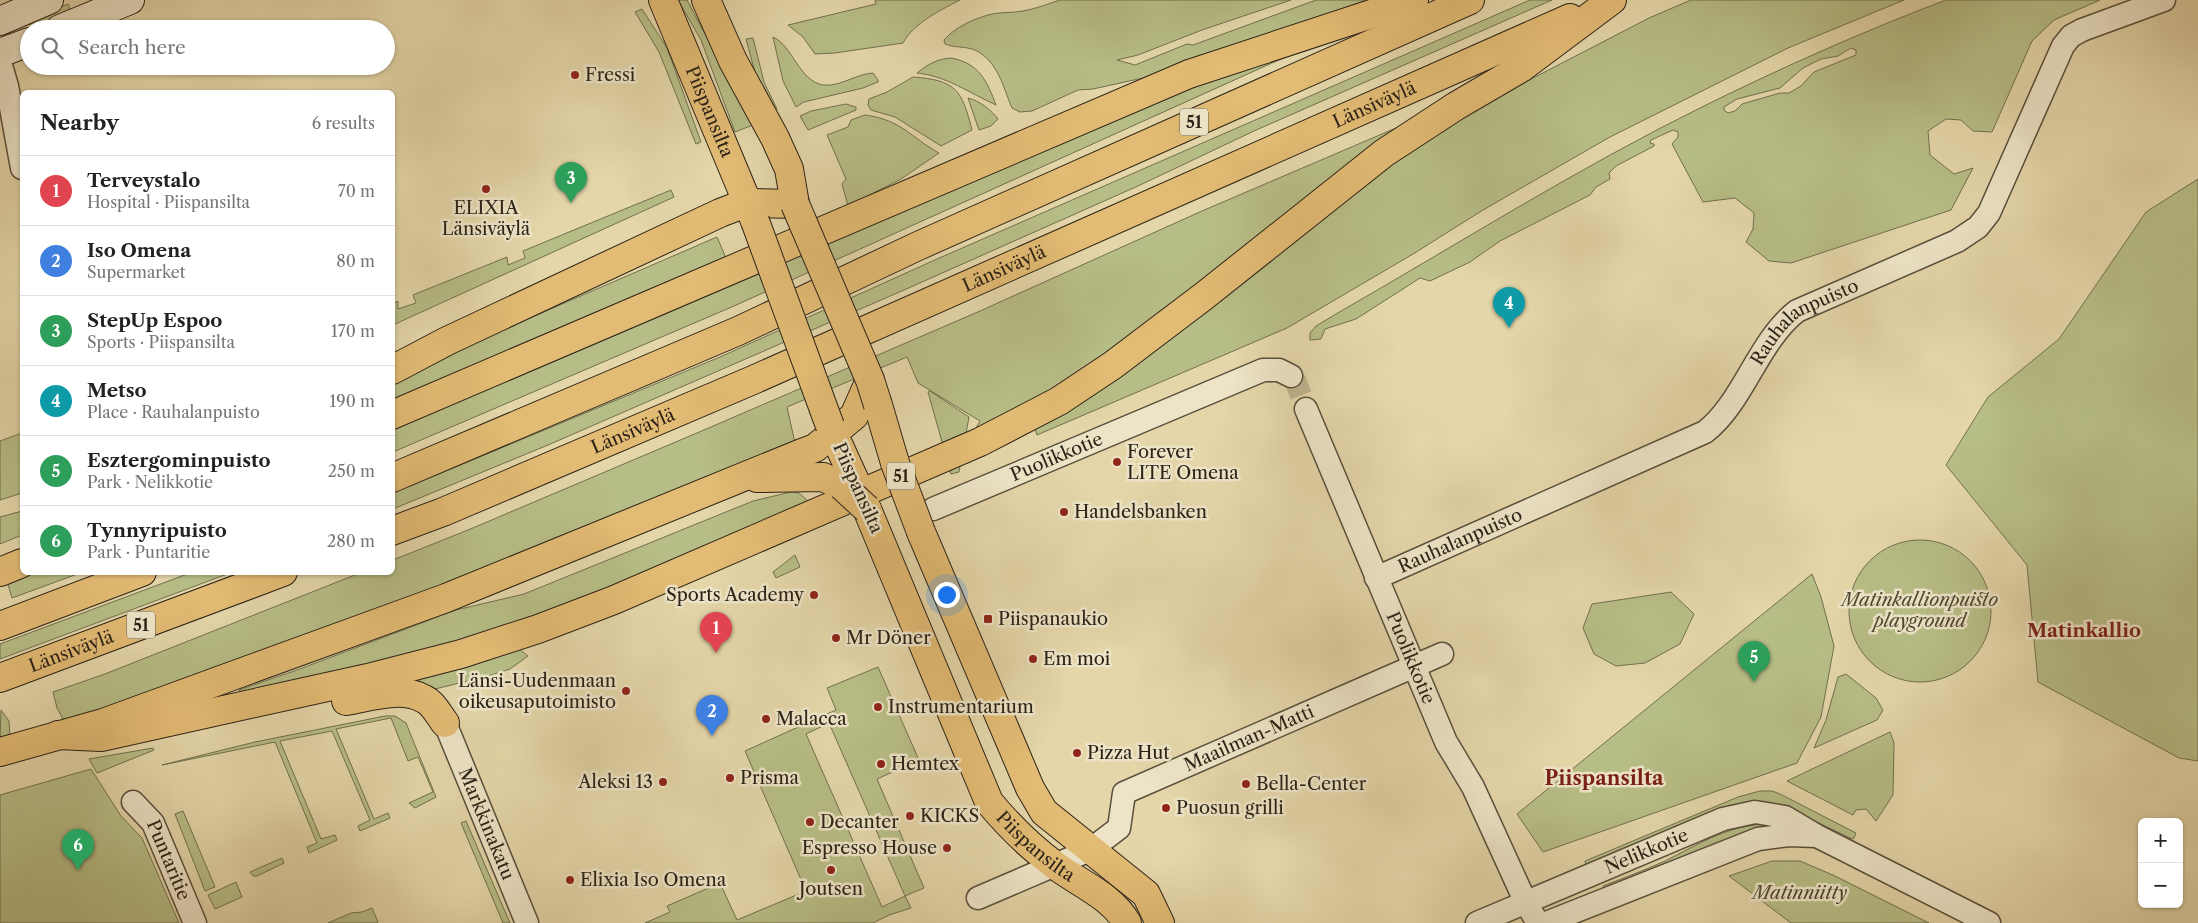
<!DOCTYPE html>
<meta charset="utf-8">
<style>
:root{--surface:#fff;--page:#f6f6f6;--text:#222;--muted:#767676;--line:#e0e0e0;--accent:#8f2418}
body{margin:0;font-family:"Libre Caslon Text",serif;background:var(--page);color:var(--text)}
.controls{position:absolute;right:15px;bottom:15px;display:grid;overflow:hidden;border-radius:8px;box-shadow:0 1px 4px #0004}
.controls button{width:45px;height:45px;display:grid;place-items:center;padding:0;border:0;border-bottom:1px solid var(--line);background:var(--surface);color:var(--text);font:25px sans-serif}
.you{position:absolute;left:946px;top:594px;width:18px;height:18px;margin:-12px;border:4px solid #fff;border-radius:50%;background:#1a73e8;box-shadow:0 0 0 8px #1a73e833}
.badge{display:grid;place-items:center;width:32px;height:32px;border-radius:50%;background:var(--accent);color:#fff;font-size:16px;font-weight:700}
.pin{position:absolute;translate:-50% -41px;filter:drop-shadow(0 1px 2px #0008)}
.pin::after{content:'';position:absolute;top:26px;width:18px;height:15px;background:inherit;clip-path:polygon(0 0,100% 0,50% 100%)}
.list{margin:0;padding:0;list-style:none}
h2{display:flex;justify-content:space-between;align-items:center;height:65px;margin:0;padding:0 20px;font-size:21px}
h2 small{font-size:16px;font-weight:400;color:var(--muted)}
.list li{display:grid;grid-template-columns:32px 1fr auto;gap:15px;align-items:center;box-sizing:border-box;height:70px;padding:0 20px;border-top:1px solid var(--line)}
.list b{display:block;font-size:19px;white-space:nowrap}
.list p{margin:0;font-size:16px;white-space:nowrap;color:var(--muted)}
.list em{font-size:16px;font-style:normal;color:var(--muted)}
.icon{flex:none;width:28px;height:28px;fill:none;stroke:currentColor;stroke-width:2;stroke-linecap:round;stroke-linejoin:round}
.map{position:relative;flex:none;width:2198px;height:923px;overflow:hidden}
.search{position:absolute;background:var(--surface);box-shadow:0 1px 4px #0004;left:20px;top:20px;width:375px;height:55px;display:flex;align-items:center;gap:12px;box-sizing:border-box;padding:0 18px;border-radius:28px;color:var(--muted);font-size:19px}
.panel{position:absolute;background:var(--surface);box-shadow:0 1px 4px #0004;left:20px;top:90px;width:375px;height:485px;border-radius:8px}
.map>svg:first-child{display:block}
.green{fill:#b7bd86;stroke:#71704e;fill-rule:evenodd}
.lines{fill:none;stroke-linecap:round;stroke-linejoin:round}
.street-tunnel{stroke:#bfb28c;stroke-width:22;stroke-dasharray:22 11;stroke-linecap:butt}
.street-casing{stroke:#594f3c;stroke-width:25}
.secondary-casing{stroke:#2b2217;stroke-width:30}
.primary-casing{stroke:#2b2217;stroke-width:30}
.highway-casing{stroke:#2b2217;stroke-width:30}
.street{stroke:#ede4c7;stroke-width:22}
.secondary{stroke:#ede4c7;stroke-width:28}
.primary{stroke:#e2bb74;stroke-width:28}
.highway{stroke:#e2bb74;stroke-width:28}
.primary-bridge-casing{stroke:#2b2217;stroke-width:30;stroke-linecap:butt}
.highway-bridge-casing{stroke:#2b2217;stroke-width:30;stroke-linecap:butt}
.primary-bridge{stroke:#e2bb74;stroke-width:28}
.highway-bridge{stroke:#e2bb74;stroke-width:28}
.poi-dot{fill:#8f2418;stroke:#ede4c7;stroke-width:2}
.labels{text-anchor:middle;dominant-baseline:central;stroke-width:5;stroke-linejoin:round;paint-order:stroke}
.shield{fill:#ede4c7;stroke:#655c4c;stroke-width:1}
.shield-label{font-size:16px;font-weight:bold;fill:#2b2217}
.poi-label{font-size:18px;fill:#2b2217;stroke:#ede4c7;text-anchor:start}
.street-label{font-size:18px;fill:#2b2217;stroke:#ede4c7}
.park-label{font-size:18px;font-style:italic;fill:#4e4933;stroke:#ede4c7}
.neighbourhood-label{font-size:19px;font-weight:bold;fill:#7a1f14;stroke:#ede4c7}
.quarter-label{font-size:20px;font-weight:bold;fill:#7a1f14;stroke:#ede4c7}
</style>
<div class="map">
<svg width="2198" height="923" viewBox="0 0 2198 923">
<rect width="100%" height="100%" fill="#e4d6a9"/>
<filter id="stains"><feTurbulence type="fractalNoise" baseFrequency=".004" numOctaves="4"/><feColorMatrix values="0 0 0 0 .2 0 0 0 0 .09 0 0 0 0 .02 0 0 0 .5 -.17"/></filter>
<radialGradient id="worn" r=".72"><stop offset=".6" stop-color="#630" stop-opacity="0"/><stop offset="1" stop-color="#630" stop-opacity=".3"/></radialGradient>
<path class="green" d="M 678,0 L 687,0 L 753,125 L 735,132 L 701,40 Z
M 875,0 L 960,0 C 939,11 914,23 903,43 L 835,53 L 815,54 L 803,37 L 788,25 L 876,4 Z
M 1060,0 L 1291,0 L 1202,30 L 1138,55 L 1117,60 L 1135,65 L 1187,44 L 1193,45 L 1316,0 L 1367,0 L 1143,78 L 1093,89 L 1078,90 L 1032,111 L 1020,112 L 1012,108 C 1003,87 998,61 975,50 C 965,46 954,48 945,44 L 944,40 C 955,27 975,18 992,14 C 1001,12 1012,13 1023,11 C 1035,9 1048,4 1060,0 Z
M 1530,0 L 1552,0 L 1254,131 L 1138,186 L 904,290 L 548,445 L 393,509 L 393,493 L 720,357 L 937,259 Z
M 1691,0 L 1904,0 L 1788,48 L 1610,137 L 1483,210 L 1413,254 L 1287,328 L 1037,435 L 1035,429 L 1406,152 L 1483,104 L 1649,18 Z
M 1946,0 L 2100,0 L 2054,20 L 2032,41 L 1992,132 L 1973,131 L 1961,120 L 1946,119 L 1928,131 L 1930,155 L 1954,174 L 1973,168 L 1951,210 L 1791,263 L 1769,261 L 1746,242 L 1753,229 L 1754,213 L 1735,198 L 1703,202 L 1672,144 L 1678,137 L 1678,132 L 1673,130 L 1651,140 L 1650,143 L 1654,144 L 1654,146 L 1616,166 L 1609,173 L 1610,179 L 1596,187 L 1590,195 L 1500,241 L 1470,262 L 1430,281 L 1420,278 L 1356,319 L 1325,329 L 1321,339 L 1310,340 L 1310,333 L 1316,326 L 1336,314 C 1458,244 1578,168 1704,106 C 1783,67 1864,31 1946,0 ZM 1851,48 L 1856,50 L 1856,55 L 1814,72 L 1801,86 L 1789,93 L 1780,93 L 1742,104 L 1735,111 L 1728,113 L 1724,110 L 1724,107 L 1737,99 L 1780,88 L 1803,68 L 1821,59 L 1838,56 Z
M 68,4 L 72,14 L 37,29 L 32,29 L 29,21 Z
M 642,9 L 667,48 L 701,142 L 696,144 L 659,52 L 635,12 Z
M 773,37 C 793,46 799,81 823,85 C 840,87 856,74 873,73 L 878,80 L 878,82 L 863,88 L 804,102 L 796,107 L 783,81 Z
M 753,38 L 764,82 L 777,109 L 772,111 L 756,76 L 746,39 Z
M 1282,55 L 1283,58 L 734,306 L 393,452 L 393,428 L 1215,77 Z
M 951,58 C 979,63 987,81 996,105 C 969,93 947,76 917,73 C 928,64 937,59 951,58 Z
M 913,77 C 956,80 962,90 972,130 L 941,146 L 895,117 L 871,110 L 868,105 L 869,99 L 887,92 Z
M 968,98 C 980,101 991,110 998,119 L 991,126 L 979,130 Z
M 846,104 L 856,107 L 856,110 L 808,130 L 800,116 L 811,111 Z
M 865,115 C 902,120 910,137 939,153 L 901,179 L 848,206 L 842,184 L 846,179 L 827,135 L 848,127 L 851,120 Z
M 1403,125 L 1103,361 L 981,433 L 976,428 L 980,421 L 918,383 L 907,357 L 787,407 L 795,443 L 519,558 L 124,702 L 64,721 L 57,708 L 53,692 L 105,674 L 360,573 L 392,572 L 393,560 L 468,530 L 704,430 L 980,311 L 1202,211 Z
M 2198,179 L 2198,761 L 2179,758 L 2038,682 L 2027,565 L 1946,465 L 1988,397 L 2059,339 L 2146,212 Z
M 671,190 L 674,197 L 393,325 L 393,304 L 398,301 L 398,309 L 416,303 L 413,295 L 507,257 L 508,265 L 525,258 L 523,251 Z
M 717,237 L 726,258 L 393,402 L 393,384 L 502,330 Z
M 930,391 L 969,417 L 959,472 L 951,474 L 928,392 Z
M 22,433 L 22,493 L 0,500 L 0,441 Z
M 791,492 L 799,493 L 808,501 L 708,548 L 484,637 L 355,672 L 241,693 L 239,690 L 297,670 L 456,610 L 524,594 L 753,501 Z
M 22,511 L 22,535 L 0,544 L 0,517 Z
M1849 611a71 71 0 1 1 142 0a71 71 0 1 1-142 0Z
M 795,555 L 800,567 L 776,578 L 773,572 Z
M 29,573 L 80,573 L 12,598 L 7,581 Z
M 190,573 L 230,573 L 0,659 L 0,644 Z
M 1812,574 L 1821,597 L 1834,646 L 1821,717 L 1797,763 L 1543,852 L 1517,814 Z
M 1671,592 L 1694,614 L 1680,644 L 1645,663 L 1616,666 L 1594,654 L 1583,628 L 1592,604 Z
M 518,648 L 528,656 L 510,669 L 488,676 L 435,689 L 417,680 L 479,663 Z
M 878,667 L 919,760 L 877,779 L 924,888 L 905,896 L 911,908 L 889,915 L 873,923 L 645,923 L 670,912 L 667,906 L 720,883 L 737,920 L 806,891 L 745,751 L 836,710 L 827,688 ZM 829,723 L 905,896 L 882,907 L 806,734 Z
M 1846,674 L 1876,698 L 1883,710 L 1877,720 L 1814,748 L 1826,720 L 1838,677 Z
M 1,710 L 9,721 L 10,738 L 0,741 Z
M 385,716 L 395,716 L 406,723 L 436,797 L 415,808 L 409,803 L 433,792 L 418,757 L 408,761 L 391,718 L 336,729 L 374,819 L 388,813 L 390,818 L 360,831 L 358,826 L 370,820 L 332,731 L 280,741 L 321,839 L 335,835 L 337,840 L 309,853 L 307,847 L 317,843 L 275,742 L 162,765 L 255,742 Z
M 1890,732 L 1894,743 L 1893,795 L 1876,821 L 1866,809 L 1856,810 L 1853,815 L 1787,781 Z
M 153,748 L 154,750 L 97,773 L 89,759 Z
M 91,769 L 121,816 L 142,838 L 179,923 L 0,923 L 0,795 Z
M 1760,791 L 1772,791 L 1780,794 L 1856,833 L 1854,838 L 1852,839 L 1792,810 L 1586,866 L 1585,861 L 1738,797 Z
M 183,811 L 215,887 L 205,891 L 175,814 Z
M 466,821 L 510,923 L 503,923 L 461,823 Z
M 1762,824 L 1774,825 L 1604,889 L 1603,886 C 1624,878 1645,870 1665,861 C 1699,844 1723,828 1762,824 Z
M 282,858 L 284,863 L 257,876 L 253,876 L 250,872 Z
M 1772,861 L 1800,861 L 1835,876 L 1929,923 L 1791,923 L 1729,876 Z
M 236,882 L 242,897 L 215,909 L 208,895 Z
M 372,908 L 378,922 L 376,923 L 328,923 L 351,913 L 362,912 Z"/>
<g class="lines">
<path class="street-tunnel" d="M 1291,376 L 1296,382 L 1306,409"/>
<g class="street-casing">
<g id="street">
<path d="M 0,62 L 7,86 L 22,168"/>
<path id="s1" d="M 1306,409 L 1446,742 L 1473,787 L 1526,903 L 1538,923"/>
<path id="s2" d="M 933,509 L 1263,370 L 1279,370 L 1291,376"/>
<path id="s3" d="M 1376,578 L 1705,432 C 1743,403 1758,341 1797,311 L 1957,241 L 1978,227 L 1989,213 L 2063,46 L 2071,36 L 2082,30 L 2164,0"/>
<path id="s4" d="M 445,723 L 527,923"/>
<path id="s5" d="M 133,802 L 153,823 L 195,923"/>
<path id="s6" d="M 978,898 L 1090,850 L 1119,828 L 1124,793 L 1442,654"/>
<path id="s7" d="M 1477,923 L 1723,819 L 1755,812 L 1785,817 L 1817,836 L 1989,923"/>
<path d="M 1546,923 L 1758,839 L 1789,835 L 1816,836"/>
</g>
</g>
<g class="secondary-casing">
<path id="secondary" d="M 0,21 L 49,0
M 60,29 L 130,0
M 0,53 L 29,42"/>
</g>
<g class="primary-casing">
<g id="primary">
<path id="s8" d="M 663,0 L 755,221"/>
<path d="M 706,0 L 733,61 L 775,138 L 789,169 L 795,204"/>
<path d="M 878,405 L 895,463"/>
<path d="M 830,426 L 855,481"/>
<path id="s9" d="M 867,509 L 989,802 C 1009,826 1030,847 1056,866 C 1079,883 1113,897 1127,923"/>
<path d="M 921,532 L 1030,788 L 1044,812 L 1146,894 L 1160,923"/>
</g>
</g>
<g class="highway-casing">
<g id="highway">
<path d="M 392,370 L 447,341 L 720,213 L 746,203 L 795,204"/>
<path d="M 392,415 L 1189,74 L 1414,0"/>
<path d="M 392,478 L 738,331 L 918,246 L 1470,0"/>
<path d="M 757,478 L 823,477 L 842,486"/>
<path id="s10" d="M 392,531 L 443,512 L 753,380 L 1570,18"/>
<path d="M 0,572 L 22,563"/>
<path d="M 0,626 L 142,572"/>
<path id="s11" d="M 0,678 L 283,572"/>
<path d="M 346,701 C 370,697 401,686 424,699 C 433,703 439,715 445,723"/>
<path d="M 58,735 L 101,737 L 368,678 L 461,654 L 538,629 L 614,600 L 980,442 L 1059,401 L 1113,365 L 1204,296 L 1384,153 L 1456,106 L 1521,68 L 1612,0"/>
<path d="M 0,752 L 103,723 L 446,598 L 802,453 L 815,448 L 854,416 L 870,380"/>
</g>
</g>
<use href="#street" class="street"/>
<use href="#secondary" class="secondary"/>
<use href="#primary" class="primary"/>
<use href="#highway" class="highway"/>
<g class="primary-bridge-casing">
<path id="primary-bridge" d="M 795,204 L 870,380 L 878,405
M 755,221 L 830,426
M 895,463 L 921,532"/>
</g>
<g class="highway-bridge-casing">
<path id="highway-bridge" d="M 842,486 L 867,509"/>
</g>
<use href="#primary-bridge" class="primary-bridge"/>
<use href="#highway-bridge" class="highway-bridge"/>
</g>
<g class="poi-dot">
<circle cx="575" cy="75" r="5"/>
<circle cx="486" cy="189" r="5"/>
<circle cx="1117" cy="462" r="5"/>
<circle cx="1064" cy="512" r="5"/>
<circle cx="814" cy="595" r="5"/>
<rect x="983" y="614" width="10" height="10" rx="2.5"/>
<circle cx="836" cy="638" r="5"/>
<circle cx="1033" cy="659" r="5"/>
<circle cx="626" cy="691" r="5"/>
<circle cx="878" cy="707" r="5"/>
<circle cx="766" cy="719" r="5"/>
<circle cx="1077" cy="753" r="5"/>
<circle cx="881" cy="764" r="5"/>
<circle cx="730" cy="778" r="5"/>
<circle cx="663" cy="782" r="5"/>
<circle cx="1246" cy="784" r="5"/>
<circle cx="1166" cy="808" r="5"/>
<circle cx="910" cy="816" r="5"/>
<circle cx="810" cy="822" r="5"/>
<circle cx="947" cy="848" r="5"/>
<circle cx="831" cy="870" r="5"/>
<circle cx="570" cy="880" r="5"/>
</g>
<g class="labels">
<g class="shield">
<rect x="1180" y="108.5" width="28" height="27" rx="4"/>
<rect x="887" y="462.5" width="28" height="27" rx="4"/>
<rect x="127" y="611.5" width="28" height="27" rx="4"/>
</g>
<g class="shield-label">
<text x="1194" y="122">51</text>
<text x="901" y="476">51</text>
<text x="141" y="625">51</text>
</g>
<g class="poi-label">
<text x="585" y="75">Fressi</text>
<text x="486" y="208" text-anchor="middle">ELIXIA<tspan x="486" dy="21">Länsiväylä</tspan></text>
<text x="1127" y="452">Forever<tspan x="1127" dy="21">LITE Omena</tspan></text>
<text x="1074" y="512">Handelsbanken</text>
<text x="804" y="595" text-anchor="end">Sports Academy</text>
<text x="998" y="619">Piispanaukio</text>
<text x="846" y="638">Mr Döner</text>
<text x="1043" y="659">Em moi</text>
<text x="616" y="681" text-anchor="end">Länsi-Uudenmaan<tspan x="616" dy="21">oikeusaputoimisto</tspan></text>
<text x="888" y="707">Instrumentarium</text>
<text x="776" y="719">Malacca</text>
<text x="1087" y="753">Pizza Hut</text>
<text x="891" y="764">Hemtex</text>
<text x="740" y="778">Prisma</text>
<text x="653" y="782" text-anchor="end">Aleksi 13</text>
<text x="1256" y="784">Bella-Center</text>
<text x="1176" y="808">Puosun grilli</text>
<text x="920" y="816">KICKS</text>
<text x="820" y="822">Decanter</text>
<text x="937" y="848" text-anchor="end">Espresso House</text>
<text x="580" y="880">Elixia Iso Omena</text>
<text x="831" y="889" text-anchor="middle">Joutsen</text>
</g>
<g class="street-label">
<text stroke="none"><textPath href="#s10" startOffset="1071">Länsiväylä</textPath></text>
<text stroke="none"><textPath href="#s8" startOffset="121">Piispansilta</textPath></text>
<text stroke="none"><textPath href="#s10" startOffset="666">Länsiväylä</textPath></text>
<text stroke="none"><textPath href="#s3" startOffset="512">Rauhalanpuisto</textPath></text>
<text stroke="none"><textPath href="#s10" startOffset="261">Länsiväylä</textPath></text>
<text stroke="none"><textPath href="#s2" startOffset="134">Puolikkotie</textPath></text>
<text transform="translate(858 488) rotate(66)">Piispansilta</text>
<text stroke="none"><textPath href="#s3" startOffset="92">Rauhalanpuisto</textPath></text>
<text stroke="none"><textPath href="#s11" startOffset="76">Länsiväylä</textPath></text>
<text stroke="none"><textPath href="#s1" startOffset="270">Puolikkotie</textPath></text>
<text stroke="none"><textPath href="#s6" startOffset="330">Maailman-Matti</textPath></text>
<text stroke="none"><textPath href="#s4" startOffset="109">Markkinakatu</textPath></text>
<text stroke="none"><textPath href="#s9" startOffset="382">Piispansilta</textPath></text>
<text stroke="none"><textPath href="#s7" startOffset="184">Nelikkotie</textPath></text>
<text stroke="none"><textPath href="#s5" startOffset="69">Puntaritie</textPath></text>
</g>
<g class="park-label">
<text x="1920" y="600">Matinkallionpuisto<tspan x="1920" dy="21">playground</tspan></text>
<text x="1800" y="893">Matinniitty</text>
</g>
<g class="neighbourhood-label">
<text x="2084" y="630">Matinkallio</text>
</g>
<g class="quarter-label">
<text x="1604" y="778">Piispansilta</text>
</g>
</g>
<rect width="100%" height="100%" filter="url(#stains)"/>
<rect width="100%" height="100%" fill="url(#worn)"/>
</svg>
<div class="controls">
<button>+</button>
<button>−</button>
</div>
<div class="you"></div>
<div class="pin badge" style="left:716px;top:653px;background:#e0444e">1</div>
<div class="pin badge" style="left:712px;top:736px;background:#3f7fe0">2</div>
<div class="pin badge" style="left:571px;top:203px;background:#2e9e5b">3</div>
<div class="pin badge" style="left:1509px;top:328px;background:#0f9aa8">4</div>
<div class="pin badge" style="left:1754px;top:682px;background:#2e9e5b">5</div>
<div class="pin badge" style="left:78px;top:870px;background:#2e9e5b">6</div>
<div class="search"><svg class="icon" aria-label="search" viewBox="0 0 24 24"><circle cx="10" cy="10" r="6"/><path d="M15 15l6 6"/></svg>Search here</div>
<section class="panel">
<h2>Nearby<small>6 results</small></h2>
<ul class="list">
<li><span class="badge" style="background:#e0444e">1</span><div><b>Terveystalo</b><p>Hospital · Piispansilta</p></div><em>70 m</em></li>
<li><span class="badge" style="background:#3f7fe0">2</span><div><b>Iso Omena</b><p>Supermarket</p></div><em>80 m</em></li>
<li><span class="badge" style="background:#2e9e5b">3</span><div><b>StepUp Espoo</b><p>Sports · Piispansilta</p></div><em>170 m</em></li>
<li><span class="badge" style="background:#0f9aa8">4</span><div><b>Metso</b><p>Place · Rauhalanpuisto</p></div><em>190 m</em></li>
<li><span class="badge" style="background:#2e9e5b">5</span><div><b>Esztergominpuisto</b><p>Park · Nelikkotie</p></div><em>250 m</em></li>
<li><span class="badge" style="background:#2e9e5b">6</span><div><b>Tynnyripuisto</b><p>Park · Puntaritie</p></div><em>280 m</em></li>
</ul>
</section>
</div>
